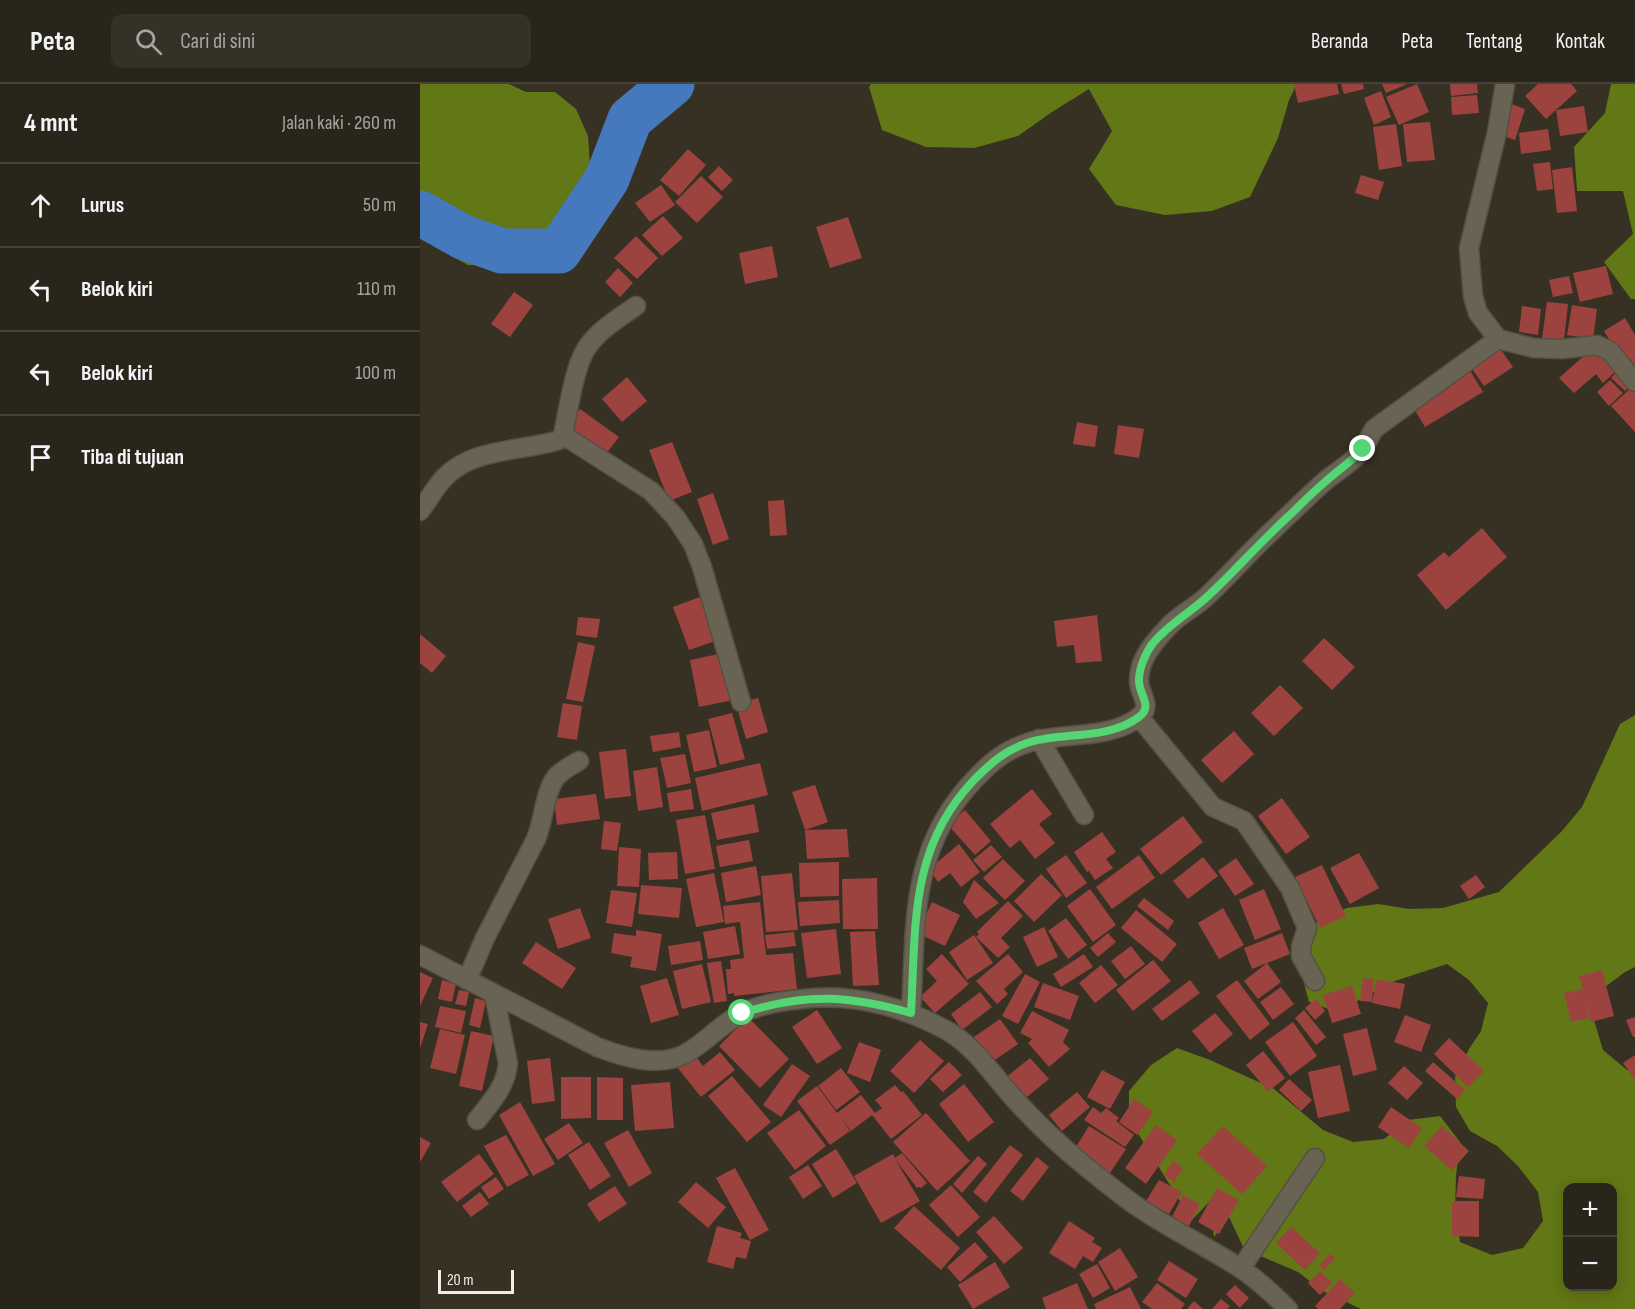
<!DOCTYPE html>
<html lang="id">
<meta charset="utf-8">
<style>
:root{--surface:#29251a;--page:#353127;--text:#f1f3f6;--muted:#a5a5a2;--line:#454239}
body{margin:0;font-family:"Sofia Sans Condensed",sans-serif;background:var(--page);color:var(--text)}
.controls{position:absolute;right:18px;bottom:18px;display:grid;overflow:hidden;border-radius:12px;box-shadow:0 3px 15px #0003}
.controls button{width:54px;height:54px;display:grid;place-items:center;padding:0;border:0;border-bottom:2px solid var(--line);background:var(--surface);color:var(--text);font:30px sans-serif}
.scale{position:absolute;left:18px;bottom:15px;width:76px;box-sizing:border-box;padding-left:6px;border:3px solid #efece3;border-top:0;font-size:16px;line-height:21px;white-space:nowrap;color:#efece3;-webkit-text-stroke:4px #373123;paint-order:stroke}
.stop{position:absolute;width:18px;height:18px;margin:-14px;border:4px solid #53d673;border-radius:50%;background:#fff}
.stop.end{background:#53d673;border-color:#fff;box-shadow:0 2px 6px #0008}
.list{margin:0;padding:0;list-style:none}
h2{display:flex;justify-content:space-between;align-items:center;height:78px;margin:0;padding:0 24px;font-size:26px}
h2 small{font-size:20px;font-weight:400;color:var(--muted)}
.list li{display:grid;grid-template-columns:39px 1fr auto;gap:18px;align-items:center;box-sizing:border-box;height:84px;padding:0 24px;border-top:2px solid var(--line)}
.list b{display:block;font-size:22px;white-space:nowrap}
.list em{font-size:20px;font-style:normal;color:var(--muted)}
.icon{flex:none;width:33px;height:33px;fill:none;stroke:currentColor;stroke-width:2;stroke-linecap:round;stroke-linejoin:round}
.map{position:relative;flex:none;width:1215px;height:1225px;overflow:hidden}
header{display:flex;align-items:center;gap:36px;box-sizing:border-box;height:84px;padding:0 30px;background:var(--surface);border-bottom:2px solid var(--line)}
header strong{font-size:28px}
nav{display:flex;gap:33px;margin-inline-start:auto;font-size:21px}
.search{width:420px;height:54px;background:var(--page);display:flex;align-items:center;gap:15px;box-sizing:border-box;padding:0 21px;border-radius:12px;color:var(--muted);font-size:22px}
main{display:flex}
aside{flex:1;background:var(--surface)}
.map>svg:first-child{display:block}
.forest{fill:#627715;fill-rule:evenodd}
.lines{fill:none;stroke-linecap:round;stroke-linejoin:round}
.river{stroke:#4578bd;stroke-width:45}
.building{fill:#9d433f}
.street-casing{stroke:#545043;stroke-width:21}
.street{stroke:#696353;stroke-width:18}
.route{stroke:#53d673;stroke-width:8}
</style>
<header>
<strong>Peta</strong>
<div class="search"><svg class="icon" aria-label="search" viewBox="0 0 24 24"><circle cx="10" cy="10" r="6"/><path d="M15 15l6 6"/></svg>Cari di sini</div>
<nav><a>Beranda</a><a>Peta</a><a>Tentang</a><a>Kontak</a></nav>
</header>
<main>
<aside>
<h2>4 mnt<small>Jalan kaki · 260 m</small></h2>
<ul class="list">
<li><svg class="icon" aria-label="ahead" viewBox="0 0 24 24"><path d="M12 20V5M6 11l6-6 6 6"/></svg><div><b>Lurus</b></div><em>50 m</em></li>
<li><svg class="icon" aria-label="left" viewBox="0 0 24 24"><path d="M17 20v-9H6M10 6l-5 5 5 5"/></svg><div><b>Belok kiri</b></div><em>110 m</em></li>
<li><svg class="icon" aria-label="left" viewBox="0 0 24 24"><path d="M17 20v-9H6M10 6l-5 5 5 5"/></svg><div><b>Belok kiri</b></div><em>100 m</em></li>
<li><svg class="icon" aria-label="arrive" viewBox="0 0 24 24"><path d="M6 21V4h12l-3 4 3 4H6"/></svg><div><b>Tiba di tujuan</b></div></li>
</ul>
</aside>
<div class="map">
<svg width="1215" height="1225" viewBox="0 0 1215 1225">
<rect width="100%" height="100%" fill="#373123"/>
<path class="forest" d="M 0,0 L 89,0 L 106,8 L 135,8 L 156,25 L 168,52 L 170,80 L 167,108 L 160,137 L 145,164 L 117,178 L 84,182 L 48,181 L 19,165 L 0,151 Z
M 451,0 L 877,0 L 869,16 L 858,54 L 830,113 L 792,127 L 745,131 L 696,121 L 669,85 L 692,47 L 669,5 L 632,28 L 598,52 L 554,64 L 506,63 L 462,46 L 449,3 Z
M 1191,0 L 1215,0 L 1215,215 L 1211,215 L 1184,178 L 1213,150 L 1203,107 L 1157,107 L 1154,63 L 1185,29 Z
M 1215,631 L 1215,883 L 1205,888 L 1181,906 L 1174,936 L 1183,966 L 1207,986 L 1215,989 L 1215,1225 L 941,1225 L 901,1206 L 878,1188 L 824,1165 L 809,1133 L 794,1153 L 789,1118 L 772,1136 L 771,1135 L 709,1035 L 709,1007 L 731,981 L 757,964 L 790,976 L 854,1005 L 903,1046 L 933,1058 L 964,1055 L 988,1036 L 1020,1032 L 1040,1058 L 1036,1092 L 1035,1127 L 1040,1158 L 1072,1171 L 1103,1164 L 1123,1137 L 1118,1108 L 1098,1082 L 1077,1062 L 1050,1047 L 1036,1023 L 1035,993 L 1049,965 L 1061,947 L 1068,919 L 1049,896 L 1027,880 L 975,897 L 917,928 L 889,918 L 882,891 L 887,862 L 898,836 L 927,824 L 958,820 L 989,825 L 1023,824 L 1079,808 L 1141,748 L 1162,723 L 1200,640 ZM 1148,1104 L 1192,1104 L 1192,1202 L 1148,1202 Z"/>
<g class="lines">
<path class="river" d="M 0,129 L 43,153 L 82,167 L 139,167 L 187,95 L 210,35 L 252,0"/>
</g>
<path class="building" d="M 874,0 L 917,0 L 919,10 L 878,19 Z
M 921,0 L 943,0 L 944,5 L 924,10 Z
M 962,0 L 987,0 L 966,9 Z
M 997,0 L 1009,28 L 979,41 L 966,13 Z
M 1030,0 L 1057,0 L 1058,9 L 1031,12 Z
M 1118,0 L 1151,0 L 1157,7 L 1126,35 L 1105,12 Z
M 961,7 L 971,33 L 954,41 L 944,14 Z
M 1057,11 L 1059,29 L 1032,31 L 1031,13 Z
M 1091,20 L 1105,25 L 1095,56 L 1081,51 Z
M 1164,22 L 1168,48 L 1140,52 L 1136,26 Z
M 1010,38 L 1015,76 L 987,78 L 983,40 Z
M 976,40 L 982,82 L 959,86 L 953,43 Z
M 1128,45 L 1131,66 L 1101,70 L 1099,49 Z
M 268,65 L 286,81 L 259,112 L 240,96 Z
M 1130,78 L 1133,105 L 1117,107 L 1113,80 Z
M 299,82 L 313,96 L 302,107 L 288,93 Z
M 1152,83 L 1157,127 L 1137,129 L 1132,86 Z
M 941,91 L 964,98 L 958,116 L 935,109 Z
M 281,92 L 303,113 L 277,139 L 255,118 Z
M 241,101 L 255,121 L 230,138 L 215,119 Z
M 243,132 L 263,154 L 242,172 L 222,151 Z
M 428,133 L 442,174 L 410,184 L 396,143 Z
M 216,152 L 238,174 L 217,195 L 194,174 Z
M 352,162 L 358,193 L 325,200 L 319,169 Z
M 1186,182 L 1193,210 L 1160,218 L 1153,189 Z
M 198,184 L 213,199 L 200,213 L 185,198 Z
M 1149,192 L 1153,209 L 1133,213 L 1129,196 Z
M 94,208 L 113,221 L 90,253 L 71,240 Z
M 1127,218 L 1148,220 L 1144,256 L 1122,254 Z
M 1152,221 L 1177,225 L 1173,255 L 1147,251 Z
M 1102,222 L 1121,225 L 1118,251 L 1099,248 Z
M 1205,234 L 1215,251 L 1215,283 L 1208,287 L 1184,247 Z
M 1079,263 L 1093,283 L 1064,302 L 1050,282 Z
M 1174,263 L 1196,287 L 1183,299 L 1176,290 L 1154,309 L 1139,294 Z
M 1049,285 L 1063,308 L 1005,343 L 991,320 Z
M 1198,286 L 1213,299 L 1205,307 L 1191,294 Z
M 207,293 L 227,317 L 202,338 L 182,315 Z
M 1190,296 L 1203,309 L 1189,322 L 1177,308 Z
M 1213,302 L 1215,303 L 1215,348 L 1191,322 Z
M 160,325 L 199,353 L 186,370 L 147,342 Z
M 657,338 L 678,342 L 675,363 L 653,360 Z
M 698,341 L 724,345 L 719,374 L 694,370 Z
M 252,358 L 272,408 L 249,417 L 229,366 Z
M 293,409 L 309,455 L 293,461 L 277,415 Z
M 364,416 L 367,451 L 350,452 L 348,417 Z
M 1062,444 L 1087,473 L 1026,526 L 997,491 L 1024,468 L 1029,473 Z
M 285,511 L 301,555 L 269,566 L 253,523 Z
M 677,531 L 682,577 L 656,579 L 654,561 L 637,563 L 634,537 Z
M 158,533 L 180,535 L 177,554 L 156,551 Z
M 0,550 L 26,572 L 12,589 L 0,579 Z
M 904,554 L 935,583 L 912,606 L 882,577 Z
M 158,558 L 175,562 L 163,618 L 146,615 Z
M 303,569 L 313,616 L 279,623 L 270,576 Z
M 860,601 L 883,624 L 854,652 L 831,629 Z
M 338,614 L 348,648 L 326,655 L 316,620 Z
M 143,619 L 162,622 L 157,656 L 137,653 Z
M 312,629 L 325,675 L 300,681 L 288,635 Z
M 289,646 L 297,683 L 274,688 L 266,651 Z
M 814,647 L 834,670 L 802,699 L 781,676 Z
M 259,648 L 261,663 L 233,668 L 230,652 Z
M 206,665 L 211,712 L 185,715 L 179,668 Z
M 265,670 L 271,699 L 247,704 L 240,674 Z
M 340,679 L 348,711 L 282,727 L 275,694 Z
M 237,683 L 243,723 L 218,727 L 213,687 Z
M 395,701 L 408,738 L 385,746 L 372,708 Z
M 271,705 L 274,725 L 250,728 L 247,709 Z
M 612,705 L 632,730 L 619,740 L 635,759 L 615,775 L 600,756 L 590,764 L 570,740 Z
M 176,710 L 180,735 L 137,741 L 134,715 Z
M 862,714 L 890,753 L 866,770 L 838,732 Z
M 334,720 L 339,748 L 297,756 L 291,729 Z
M 545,726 L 571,757 L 555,771 L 528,741 Z
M 285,731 L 295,785 L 265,790 L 256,736 Z
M 763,732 L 783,758 L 741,791 L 720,765 Z
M 184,737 L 201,739 L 197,767 L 181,765 Z
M 427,745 L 429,773 L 387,775 L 385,746 Z
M 682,748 L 696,768 L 686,775 L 693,784 L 675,796 L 669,787 L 667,788 L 654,768 Z
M 329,756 L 333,777 L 300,783 L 296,762 Z
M 539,760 L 560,788 L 541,803 L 530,789 L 518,798 L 509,785 Z
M 571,761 L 582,773 L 564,788 L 553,776 Z
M 199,763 L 221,765 L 219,803 L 197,802 Z
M 257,768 L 258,795 L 229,796 L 228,769 Z
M 939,769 L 959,804 L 930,820 L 910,784 Z
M 646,771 L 667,799 L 646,814 L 626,785 Z
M 719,771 L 735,794 L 692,825 L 676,803 Z
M 783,773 L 798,792 L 768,815 L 753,797 Z
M 816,774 L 834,800 L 815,812 L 798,787 Z
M 583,775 L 605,797 L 585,816 L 563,794 Z
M 419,778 L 419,812 L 380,813 L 379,779 Z
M 902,781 L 926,832 L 900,844 L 875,793 Z
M 336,782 L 341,811 L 306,818 L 301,789 Z
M 294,789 L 304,838 L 276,843 L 266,795 Z
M 372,789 L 378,846 L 346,848 L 341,792 Z
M 621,790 L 642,811 L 614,838 L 594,817 Z
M 1056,791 L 1065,803 L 1049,815 L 1040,802 Z
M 457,794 L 458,845 L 423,845 L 422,795 Z
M 554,796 L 579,819 L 556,835 L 543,818 Z
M 221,801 L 262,804 L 259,834 L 218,830 Z
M 670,805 L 696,841 L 673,858 L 647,822 Z
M 844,805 L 861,845 L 835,856 L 819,816 Z
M 191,806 L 217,809 L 212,843 L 186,839 Z
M 724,814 L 754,837 L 748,846 L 717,822 Z
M 419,816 L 420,839 L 380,842 L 378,818 Z
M 588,817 L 603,832 L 581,854 L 590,863 L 578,874 L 556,853 L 559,850 L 557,848 Z
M 340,818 L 346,871 L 373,869 L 377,905 L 314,912 L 314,909 L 308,910 L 306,885 L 311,885 L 310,876 L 324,874 L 320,838 L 305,840 L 303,822 Z
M 512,818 L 540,831 L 525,862 L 497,849 Z
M 160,824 L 171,854 L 138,865 L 128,835 Z
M 803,824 L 824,861 L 799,875 L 778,839 Z
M 716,826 L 757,860 L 742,878 L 701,844 Z
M 646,834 L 667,861 L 648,875 L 628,847 Z
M 315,842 L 320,870 L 288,875 L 283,848 Z
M 624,843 L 638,873 L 617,883 L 603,853 Z
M 416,845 L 421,890 L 387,894 L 381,849 Z
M 216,846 L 242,850 L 236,887 L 210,883 L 212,873 L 191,869 L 194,849 L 216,852 Z
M 455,847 L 459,901 L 433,902 L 430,848 Z
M 374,848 L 376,862 L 347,865 L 345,851 Z
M 688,849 L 696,858 L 678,873 L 670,864 Z
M 862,849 L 870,870 L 832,885 L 824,864 Z
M 554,851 L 573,879 L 547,896 L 529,868 Z
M 280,857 L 283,876 L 251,881 L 248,862 Z
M 116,858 L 156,884 L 142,905 L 102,879 Z
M 711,862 L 725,880 L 705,895 L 691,877 Z
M 522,870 L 549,900 L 515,929 L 500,913 L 517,897 L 506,885 Z
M 588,870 L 603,888 L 584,905 L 588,910 L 577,920 L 556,897 Z
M 664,870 L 673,883 L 641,903 L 633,890 Z
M 733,876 L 751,897 L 713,927 L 696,906 Z
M 301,877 L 307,917 L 294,919 L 287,879 Z
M 847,879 L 861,898 L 838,915 L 824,897 Z
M 282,880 L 291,918 L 262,925 L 253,887 Z
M 681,881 L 698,901 L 675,919 L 659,899 Z
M 1182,886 L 1194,932 L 1171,938 L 1165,915 L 1169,934 L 1151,938 L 1144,909 L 1163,905 L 1159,892 Z
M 0,888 L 13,894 L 0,922 Z
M 605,890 L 620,898 L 598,940 L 582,932 Z
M 247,894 L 259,931 L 231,939 L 220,902 Z
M 943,894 L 954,895 L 952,918 L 940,917 Z
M 957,895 L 985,900 L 980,925 L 952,919 Z
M 22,896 L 36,900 L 32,918 L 18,915 Z
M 770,896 L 780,909 L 742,937 L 732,925 Z
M 817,896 L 850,940 L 830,956 L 796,912 Z
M 623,899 L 659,912 L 650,936 L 614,923 Z
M 932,902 L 941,930 L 912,939 L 903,911 Z
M 861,903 L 874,920 L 853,936 L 840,918 Z
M 39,906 L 49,908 L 46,922 L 35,920 Z
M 560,908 L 572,923 L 542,946 L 531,930 Z
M 55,914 L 66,917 L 60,944 L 49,941 Z
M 896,915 L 905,927 L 895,936 L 885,924 Z
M 20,922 L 46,927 L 41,949 L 15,943 Z
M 397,926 L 422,964 L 397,980 L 372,943 Z
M 884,926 L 906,953 L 896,961 L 875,934 Z
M 612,927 L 649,946 L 643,958 L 650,965 L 629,983 L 608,959 L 612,955 L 600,949 Z
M 795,929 L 813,950 L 790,969 L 772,947 Z
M 985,931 L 1011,941 L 1001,968 L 974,958 Z
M 328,933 L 369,975 L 340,1004 L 299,962 Z
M 1215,933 L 1215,953 L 1213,953 L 1206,936 Z
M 580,935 L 598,960 L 572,978 L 554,953 Z
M 0,938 L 8,940 L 0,964 Z
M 873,938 L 897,972 L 870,992 L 845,958 Z
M 947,944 L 957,986 L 933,992 L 923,950 Z
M 20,945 L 45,951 L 36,990 L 10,984 Z
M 51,947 L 74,952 L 62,1007 L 39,1002 Z
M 1029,954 L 1064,987 L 1048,1003 L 1014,970 Z
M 500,956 L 524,977 L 494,1009 L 470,987 Z
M 439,958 L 461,966 L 450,998 L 427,989 Z
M 843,967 L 865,994 L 848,1008 L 826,981 Z
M 300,968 L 315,986 L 281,1013 L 257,983 L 274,970 L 283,982 Z
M 1215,971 L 1215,996 L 1203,979 Z
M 130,974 L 135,1017 L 112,1020 L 107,977 Z
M 610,974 L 629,995 L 602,1017 L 584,995 Z
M 529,978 L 542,991 L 523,1008 L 510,995 Z
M 1013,978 L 1045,1006 L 1037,1015 L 1005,987 Z
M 372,980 L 390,992 L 361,1033 L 343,1021 Z
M 920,981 L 930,1027 L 898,1034 L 888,988 Z
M 984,982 L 1003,999 L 987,1016 L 968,999 Z
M 421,984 L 440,1008 L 416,1026 L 398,1002 Z
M 682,986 L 705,998 L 690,1025 L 667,1013 Z
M 312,992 L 351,1038 L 327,1058 L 288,1012 Z
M 141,993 L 171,993 L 171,1034 L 141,1035 Z
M 177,993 L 203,994 L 203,1036 L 177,1036 Z
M 869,995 L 892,1016 L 881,1027 L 859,1006 Z
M 250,998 L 254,1044 L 215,1047 L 211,1001 Z
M 544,1000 L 574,1038 L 548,1058 L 519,1020 Z
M 475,1001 L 481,1008 L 483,1007 L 502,1031 L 471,1055 L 452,1031 L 431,1047 L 420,1032 L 430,1047 L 410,1061 L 377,1017 L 397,1002 L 417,1029 L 441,1011 L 455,1029 L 462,1024 L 455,1016 Z
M 657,1008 L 670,1023 L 642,1047 L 629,1031 Z
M 714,1015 L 733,1028 L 717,1051 L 699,1038 Z
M 100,1018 L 135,1080 L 113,1092 L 79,1031 Z
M 673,1023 L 681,1029 L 686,1024 L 699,1034 L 696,1037 L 714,1051 L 705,1063 L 664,1036 Z
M 971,1023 L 1002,1044 L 989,1064 L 958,1043 Z
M 379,1026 L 406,1062 L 375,1086 L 347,1049 Z
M 506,1029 L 550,1077 L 517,1107 L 473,1058 Z
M 149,1039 L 163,1059 L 138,1076 L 124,1055 Z
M 736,1041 L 757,1056 L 726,1100 L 705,1084 Z
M 669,1042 L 706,1065 L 688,1092 L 652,1069 Z
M 803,1042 L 847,1082 L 822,1110 L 777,1070 Z
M 1022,1042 L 1049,1067 L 1032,1086 L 1004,1062 Z
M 208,1046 L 232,1089 L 209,1103 L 184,1059 Z
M 86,1051 L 109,1091 L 87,1103 L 64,1062 Z
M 0,1053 L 11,1059 L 0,1078 Z
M 169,1058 L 191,1092 L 170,1106 L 148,1071 Z
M 590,1061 L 603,1071 L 566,1119 L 553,1108 Z
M 416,1065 L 437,1099 L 413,1114 L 392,1080 Z
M 482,1069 L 507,1099 L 501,1104 L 499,1103 L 497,1104 L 475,1075 L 500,1117 L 461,1139 L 434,1092 L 473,1070 L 475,1074 Z
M 59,1070 L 74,1090 L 37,1118 L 21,1098 Z
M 558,1072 L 567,1080 L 542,1109 L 533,1100 Z
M 617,1073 L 629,1083 L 603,1117 L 590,1107 Z
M 753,1077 L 763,1084 L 754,1098 L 744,1091 Z
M 388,1081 L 402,1102 L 383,1115 L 369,1093 Z
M 315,1084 L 349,1146 L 330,1156 L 296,1094 Z
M 1039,1092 L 1065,1095 L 1063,1115 L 1036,1113 Z
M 76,1093 L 84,1105 L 69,1115 L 61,1103 Z
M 739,1096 L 762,1108 L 749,1130 L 726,1117 Z
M 276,1098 L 306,1123 L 288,1144 L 258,1118 Z
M 531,1101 L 560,1133 L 538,1153 L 509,1121 Z
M 195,1102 L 207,1120 L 179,1138 L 167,1120 Z
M 797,1104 L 819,1116 L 799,1150 L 778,1138 Z
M 60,1108 L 69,1120 L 51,1133 L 42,1122 Z
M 763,1111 L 780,1120 L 768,1144 L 751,1135 Z
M 1032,1117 L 1059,1117 L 1059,1153 L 1032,1152 Z
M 494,1122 L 540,1164 L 521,1186 L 474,1144 Z
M 574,1132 L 603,1164 L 584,1180 L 556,1148 Z
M 649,1137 L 675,1154 L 672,1158 L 682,1164 L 673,1178 L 663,1172 L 655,1185 L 629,1169 Z
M 297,1142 L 322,1149 L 320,1154 L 331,1157 L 326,1175 L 316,1173 L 313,1185 L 287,1178 Z
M 871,1143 L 900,1169 L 885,1186 L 856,1159 Z
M 555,1158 L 568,1173 L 540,1198 L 527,1183 Z
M 700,1164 L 718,1193 L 695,1207 L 678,1178 Z
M 910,1170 L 915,1174 L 904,1186 L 899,1182 Z
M 749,1177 L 778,1195 L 766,1214 L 737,1196 Z
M 575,1178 L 590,1203 L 553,1225 L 538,1201 Z
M 677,1180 L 690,1204 L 673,1214 L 659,1190 Z
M 900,1187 L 912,1199 L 900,1211 L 888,1199 Z
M 920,1195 L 935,1209 L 920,1225 L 898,1225 L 895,1222 Z
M 657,1199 L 668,1225 L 626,1225 L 622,1214 Z
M 737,1199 L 765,1220 L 761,1225 L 732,1225 L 722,1218 Z
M 815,1201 L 829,1214 L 820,1224 L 806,1210 Z
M 710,1203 L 721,1225 L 676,1225 L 674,1220 Z
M 801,1215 L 810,1222 L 807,1225 L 792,1225 Z
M 774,1217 L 783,1225 L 767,1225 Z"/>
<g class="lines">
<g class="street-casing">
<path id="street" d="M 1078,255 L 1114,264 L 1142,265 L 1177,261 L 1190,267 L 1215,298
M 143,351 L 231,407 L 256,434 L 273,460 L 282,483 L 321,618
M 0,427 C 8,417 15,403 25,393 C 54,363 102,368 139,356 L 143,351 C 148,328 154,284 166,265 C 177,247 199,234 216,222
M 719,633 L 793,723 L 824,737 L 870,804 L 887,844 L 881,862 L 881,872 L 895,897
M 619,655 L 664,731
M 0,871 L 177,963 C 203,973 238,984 265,970 C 285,959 300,941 320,930 C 338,921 362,917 382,915 C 431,909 482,922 526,946 C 553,961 570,987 590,1010 C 612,1035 638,1060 665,1082 C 681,1095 698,1109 715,1121 C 748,1144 786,1162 820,1184 C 837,1195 854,1211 868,1225
M 47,896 L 65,854 L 116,755 C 124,737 125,703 138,691 C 144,685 152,681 159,677
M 491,929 C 496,841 489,764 554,696 C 572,677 585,666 610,658 C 645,648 689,656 719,633 C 734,622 718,609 719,596 C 719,574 735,557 749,542 C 759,531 774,524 785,514 C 808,493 829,468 852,447 C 870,430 887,413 905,397 C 917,387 934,378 943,365 C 947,359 950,352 954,345 L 1078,255 L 1058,229 L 1053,212 L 1049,164 L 1077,48 L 1085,0
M 57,1036 C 71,1018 86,1003 88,979 L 74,910
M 821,1184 L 895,1074"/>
</g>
<use href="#street" class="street"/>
</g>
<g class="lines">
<path class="route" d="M 322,929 C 385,909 428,911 491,929 C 496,842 489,764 554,696 C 572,678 585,666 610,658 C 644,648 688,656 719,633 C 734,622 718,610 719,596 C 719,584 726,568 733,559 C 750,539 770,529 788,512 C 817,485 843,455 872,429 C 883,418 893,408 905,398 C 917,387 931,378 943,365"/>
</g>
</svg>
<div class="controls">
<button>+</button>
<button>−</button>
</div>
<div class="scale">20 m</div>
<div class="stop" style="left:322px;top:929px"></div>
<div class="stop end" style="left:943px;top:365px"></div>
</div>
</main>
